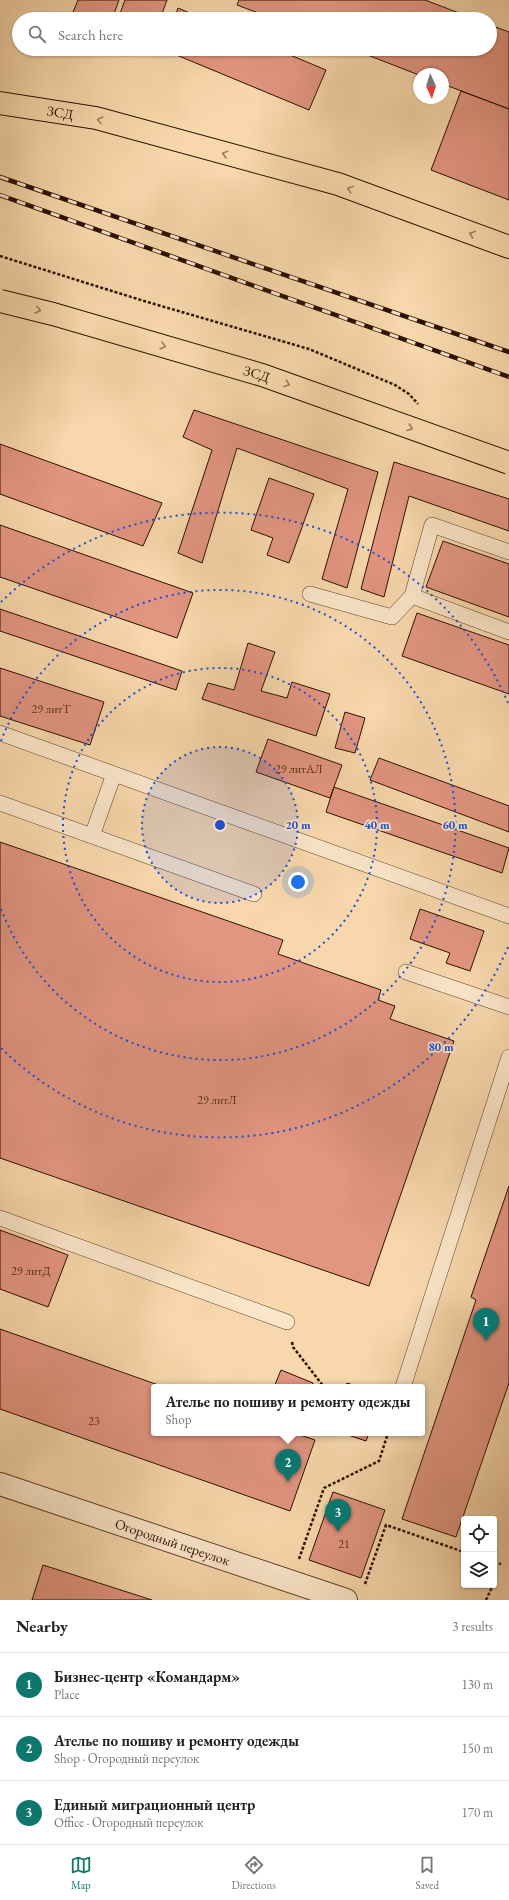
<!DOCTYPE html>
<meta charset="utf-8">
<style>
:root{--surface:#fff;--page:#f2f2f2;--text:#222;--muted:#767676;--line:#e0e0e0;--accent:#0f766e}
body{margin:0;font-family:"EB Garamond",serif;background:var(--page);color:var(--text)}
.controls{position:absolute;right:12px;bottom:12px;display:grid;overflow:hidden;border-radius:4px;box-shadow:0 1px 3px #0004}
.controls button{width:36px;height:36px;display:grid;place-items:center;padding:0;border:0;border-bottom:1px solid var(--line);background:var(--surface);color:var(--text);font:20px sans-serif}
.compass{position:absolute;left:413px;top:68px;width:36px;height:36px;border-radius:50%;background:var(--surface);box-shadow:0 1px 3px #0004;rotate:176deg}
.you{position:absolute;left:298px;top:882px;width:14px;height:14px;margin:-10px;border:3px solid #fff;border-radius:50%;background:#1a73e8;box-shadow:0 0 0 6px #1a73e833}
.badge{display:grid;place-items:center;width:26px;height:26px;border-radius:50%;background:var(--accent);color:#fff;font-size:13px;font-weight:700}
.pin{position:absolute;translate:-50% -33px;filter:drop-shadow(0 1px 2px #0008)}
.pin::after{content:'';position:absolute;top:21px;width:14px;height:12px;background:inherit;clip-path:polygon(0 0,100% 0,50% 100%)}
.popup{position:absolute;left:151px;top:1384px;width:274px;height:52px;box-sizing:border-box;display:grid;place-content:center;border-radius:4px;background:var(--surface);filter:drop-shadow(0 1px 3px #0005);font-size:13px;white-space:nowrap;color:var(--muted)}
.popup b{font-size:15px;color:var(--text)}
.popup::after{content:'';position:absolute;left:50%;top:100%;margin-left:-8px;border:8px solid transparent;border-top-color:var(--surface)}
.list{margin:0;padding:0;list-style:none}
h2{display:flex;justify-content:space-between;align-items:center;height:52px;margin:0;padding:0 16px;font-size:17px}
h2 small{font-size:13px;font-weight:400;color:var(--muted)}
.list li{display:grid;grid-template-columns:26px 1fr auto;gap:12px;align-items:center;box-sizing:border-box;height:64px;padding:0 16px;border-top:1px solid var(--line)}
.list b{display:block;font-size:15px;white-space:nowrap}
.list p{margin:0;font-size:13px;white-space:nowrap;color:var(--muted)}
.list em{font-size:13px;font-style:normal;color:var(--muted)}
.icon{flex:none;width:22px;height:22px;fill:none;stroke:currentColor;stroke-width:2;stroke-linecap:round;stroke-linejoin:round}
.map{position:relative;flex:none;width:509px;height:1600px;overflow:hidden}
.search{position:absolute;background:var(--surface);box-shadow:0 1px 3px #0004;left:12px;right:12px;top:12px;height:44px;display:flex;align-items:center;gap:10px;box-sizing:border-box;padding:0 14px;border-radius:22px;color:var(--muted);font-size:15px}
.sheet{height:244px;background:var(--surface)}
nav{display:flex;justify-content:space-around;align-items:center;box-sizing:border-box;height:56px;border-top:1px solid var(--line);background:var(--surface);font-size:11px;color:var(--muted)}
nav a{display:grid;justify-items:center;gap:2px}
nav .on{color:var(--accent)}
.map>svg:first-child{display:block}
.building{fill:#e29581;stroke:#2c1000}
.lines{fill:none;stroke-linecap:round;stroke-linejoin:round}
.service-casing{stroke:#5f422b;stroke-width:16}
.minor-casing{stroke:#5f422b;stroke-width:24}
.motorway-casing{stroke:#2c1000;stroke-width:24}
.path{stroke:#2c1000;stroke-width:2.5;stroke-dasharray:3 2;stroke-linecap:butt}
.service{stroke:#fae5c8;stroke-width:15}
.minor{stroke:#fae5c8;stroke-width:22}
.motorway{stroke:#f7d7ab;stroke-width:22}
.rail-casing{stroke:#2c1000;stroke-width:4.5}
.rail{stroke:#fae5c8;stroke-width:3;stroke-dasharray:9;stroke-linecap:butt}
.motorway-bridge-casing{stroke:#2c1000;stroke-width:24;stroke-linecap:butt}
.motorway-bridge{stroke:#f7d7ab;stroke-width:22}
.oneway{stroke:#9c7d5e}
.ring{fill:none;stroke:#1d4ed8;stroke-width:2;stroke-dasharray:2 4}
.labels{text-anchor:middle;dominant-baseline:central;stroke-width:3.5;stroke-linejoin:round;paint-order:stroke}
.number-label{font-size:12px;fill:#5a3120}
.street-label{font-size:14px;fill:#2c1000;stroke:#fae5c8}
.centre{fill:#1d4ed8;stroke:#fae5c8;stroke-width:2}
.ring-label{font-size:12px;text-anchor:middle;font-weight:bold;fill:#1d4ed8;stroke:#fae5c8;stroke-width:3.5;stroke-linejoin:round;paint-order:stroke}
</style>
<div class="map">
<svg width="509" height="1600" viewBox="0 0 509 1600">
<rect width="100%" height="100%" fill="#f7d7ab"/>
<filter id="stains"><feTurbulence type="fractalNoise" baseFrequency=".005" numOctaves="4"/><feColorMatrix values="0 0 0 0 .2 0 0 0 0 .09 0 0 0 0 .02 0 0 0 .5 -.17"/></filter>
<radialGradient id="worn" r=".72"><stop offset=".6" stop-color="#630" stop-opacity="0"/><stop offset="1" stop-color="#630" stop-opacity=".3"/></radialGradient>
<path class="building" d="M 78,0 L 119,0 L 112,19 L 76,19 L 71,17 Z
M 125,0 L 167,0 L 160,19 L 118,19 Z
M 239,0 L 425,0 L 475,19 L 274,19 L 237,5 Z
M 178,8 L 204,19 L 174,19 Z
M 490,25 L 509,32 L 509,109 L 443,84 L 443,74 L 419,75 L 352,49 L 490,49 Z
M 162,49 L 276,49 L 326,70 L 309,110 Z
M 461,91 L 509,109 L 509,200 L 431,170 Z
M 194,410 L 378,472 L 347,588 L 322,579 L 348,489 L 237,448 L 202,563 L 178,553 L 212,450 L 183,437 Z
M 0,444 L 162,503 L 143,546 L 0,494 Z
M 394,462 L 509,499 L 509,531 L 409,496 L 384,597 L 361,589 Z
M 269,478 L 314,494 L 289,563 L 267,555 L 273,538 L 251,530 Z
M 0,525 L 193,593 L 177,638 L 0,577 Z
M 443,541 L 509,564 L 509,617 L 426,587 Z
M 0,609 L 182,671 L 176,690 L 0,631 Z
M 417,613 L 509,645 L 509,694 L 402,656 Z
M 248,643 L 275,652 L 261,691 L 287,698 L 292,682 L 330,694 L 316,736 L 202,699 L 208,683 L 234,690 Z
M 0,668 L 104,702 L 90,745 L 0,716 Z
M 345,712 L 365,718 L 355,753 L 335,748 Z
M 268,739 L 342,765 L 330,798 L 256,772 Z
M 379,758 L 509,806 L 509,832 L 370,780 Z
M 334,787 L 509,848 L 502,873 L 326,812 Z
M 0,842 L 283,940 L 278,954 L 381,990 L 378,1000 L 395,1006 L 390,1019 L 454,1041 L 369,1286 L 0,1158 Z
M 420,909 L 484,931 L 470,971 L 446,963 L 450,953 L 410,939 Z
M 509,1186 L 509,1383 L 456,1537 L 402,1519 L 476,1300 L 471,1297 Z
M 0,1230 L 68,1255 L 48,1307 L 0,1289 Z
M 0,1329 L 164,1387 L 154,1387 L 154,1433 L 294,1433 L 315,1440 L 290,1511 L 0,1409 Z
M 281,1370 L 313,1383 L 312,1387 L 274,1387 Z
M 347,1383 L 359,1387 L 345,1387 Z
M 342,1433 L 369,1433 L 366,1441 Z
M 333,1492 L 385,1510 L 361,1578 L 309,1560 Z
M 43,1565 L 152,1600 L 32,1600 Z"/>
<g class="lines">
<g class="service-casing">
<path id="service" d="M 310,594 L 392,617 L 412,596 L 509,632
M 412,596 L 432,525 L 509,552
M 0,733 L 509,916
M 0,803 L 254,894
M 92,836 L 114,774
M 406,972 L 509,1007
M 0,1218 L 287,1322
M 403,1387 L 509,1057"/>
</g>
<g class="minor-casing">
<g id="minor">
<path id="s1" d="M 0,1484 L 346,1600"/>
</g>
</g>
<g class="motorway-casing">
<g id="motorway">
<path id="s2" d="M 0,103 L 96,118 L 338,184 L 509,247"/>
</g>
</g>
<path class="path" d="M 0,256 L 144,301 L 309,349 L 395,385 L 409,394 L 418,404
M 292,1342 L 293,1347 L 324,1387
M 299,1559 L 324,1488 L 379,1461 L 388,1433
M 494,1562 L 501,1564
M 365,1584 L 386,1525 L 464,1552
M 486,1600 L 492,1587"/>
<use href="#service" class="service"/>
<use href="#minor" class="minor"/>
<use href="#motorway" class="motorway"/>
<g class="rail-casing">
<path id="rail" d="M 0,177 L 509,352
M 0,195 L 509,377"/>
</g>
<use href="#rail" class="rail"/>
<g class="motorway-bridge-casing">
<g id="motorway-bridge">
<path id="s3" d="M 0,301 L 53,314 L 262,375 L 509,463"/>
</g>
</g>
<use href="#motorway-bridge" class="motorway-bridge"/>
</g>
<defs><path id="oneway-chevron" d="M-2-3.5L2.5 0L-2 3.5" fill="none" stroke-width="1.6" stroke-linecap="round" stroke-linejoin="round"/></defs>
<g class="oneway">
<use href="#oneway-chevron" transform="translate(100 120) rotate(-166)"/>
<use href="#oneway-chevron" transform="translate(225 154) rotate(-165)"/>
<use href="#oneway-chevron" transform="translate(350 189) rotate(-160)"/>
<use href="#oneway-chevron" transform="translate(472 234) rotate(-160)"/>
<use href="#oneway-chevron" transform="translate(38 310) rotate(13)"/>
<use href="#oneway-chevron" transform="translate(163 346) rotate(16)"/>
<use href="#oneway-chevron" transform="translate(287 384) rotate(20)"/>
<use href="#oneway-chevron" transform="translate(410 428) rotate(20)"/>
</g>
<circle cx="220" cy="825" r="78" fill="#1d4ed8" fill-opacity=".12"/>
<g class="ring">
<circle cx="220" cy="825" r="78"/>
<circle cx="220" cy="825" r="157"/>
<path d="M1 741A235 235 0 1 1 1 909"/>
<path d="M508 947A313 313 0 0 1 1 1048M1 602A313 313 0 0 1 508 703"/>
</g>
<g class="labels">
<g class="number-label">
<text x="51" y="709">29 литT</text>
<text x="299" y="769">29 литАЛ</text>
<text x="217" y="1100">29 литЛ</text>
<text x="31" y="1271">29 литД</text>
<text x="94" y="1421">23</text>
<text x="344" y="1544">21</text>
</g>
<g class="street-label">
<text stroke="none"><textPath href="#s2" startOffset="61">ЗСД</textPath></text>
<text stroke="none"><textPath href="#s3" startOffset="267">ЗСД</textPath></text>
<text stroke="none"><textPath href="#s1" startOffset="182">Огородный переулок</textPath></text>
</g>
</g>
<circle cx="220" cy="825" r="6" class="centre"/>
<g class="ring-label">
<text x="298" y="829">20 m</text>
<text x="377" y="829">40 m</text>
<text x="455" y="829">60 m</text>
<text x="441" y="1051">80 m</text>
</g>
<rect width="100%" height="100%" filter="url(#stains)"/>
<rect width="100%" height="100%" fill="url(#worn)"/>
</svg>
<div class="controls">
<button><svg class="icon" aria-label="locate" viewBox="0 0 24 24"><circle cx="12" cy="12" r="6"/><path d="M12 2v4M12 18v4M2 12h4M18 12h4"/></svg></button>
<button><svg class="icon" aria-label="layers" viewBox="0 0 24 24"><path d="M12 4l9 5-9 5-9-5zM3 14l9 5 9-5"/></svg></button>
</div>
<svg class="compass" viewBox="-18 -18 36 36"><path d="M0-13l5 13h-10z" fill="#e53935"/><path d="M0 13l5-13h-10z" fill="#767676"/></svg>
<div class="you"></div>
<div class="pin badge" style="left:486px;top:1341px">1</div>
<div class="pin badge" style="left:288px;top:1482px">2</div>
<div class="popup"><b>Ателье по пошиву и ремонту одежды</b>Shop</div>
<div class="pin badge" style="left:338px;top:1532px">3</div>
<div class="search"><svg class="icon" aria-label="search" viewBox="0 0 24 24"><circle cx="10" cy="10" r="6"/><path d="M15 15l6 6"/></svg>Search here</div>
</div>
<section class="sheet">
<h2>Nearby<small>3 results</small></h2>
<ul class="list">
<li><span class="badge">1</span><div><b>Бизнес-центр «Командарм»</b><p>Place</p></div><em>130 m</em></li>
<li><span class="badge">2</span><div><b>Ателье по пошиву и ремонту одежды</b><p>Shop · Огородный переулок</p></div><em>150 m</em></li>
<li><span class="badge">3</span><div><b>Единый миграционный центр</b><p>Office · Огородный переулок</p></div><em>170 m</em></li>
</ul>
</section>
<nav>
<a class="on"><svg class="icon" aria-label="map" viewBox="0 0 24 24"><path d="M3 6l6-2 6 2 6-2v14l-6 2-6-2-6 2zM9 4v14M15 6v14"/></svg>Map</a>
<a><svg class="icon" aria-label="directions" viewBox="0 0 24 24"><path d="M12 3l9 9-9 9-9-9zM9 14v-3h6M13 9l2 2-2 2"/></svg>Directions</a>
<a><svg class="icon" aria-label="saved" viewBox="0 0 24 24"><path d="M7 4h10v16l-5-4-5 4z"/></svg>Saved</a>
</nav>
